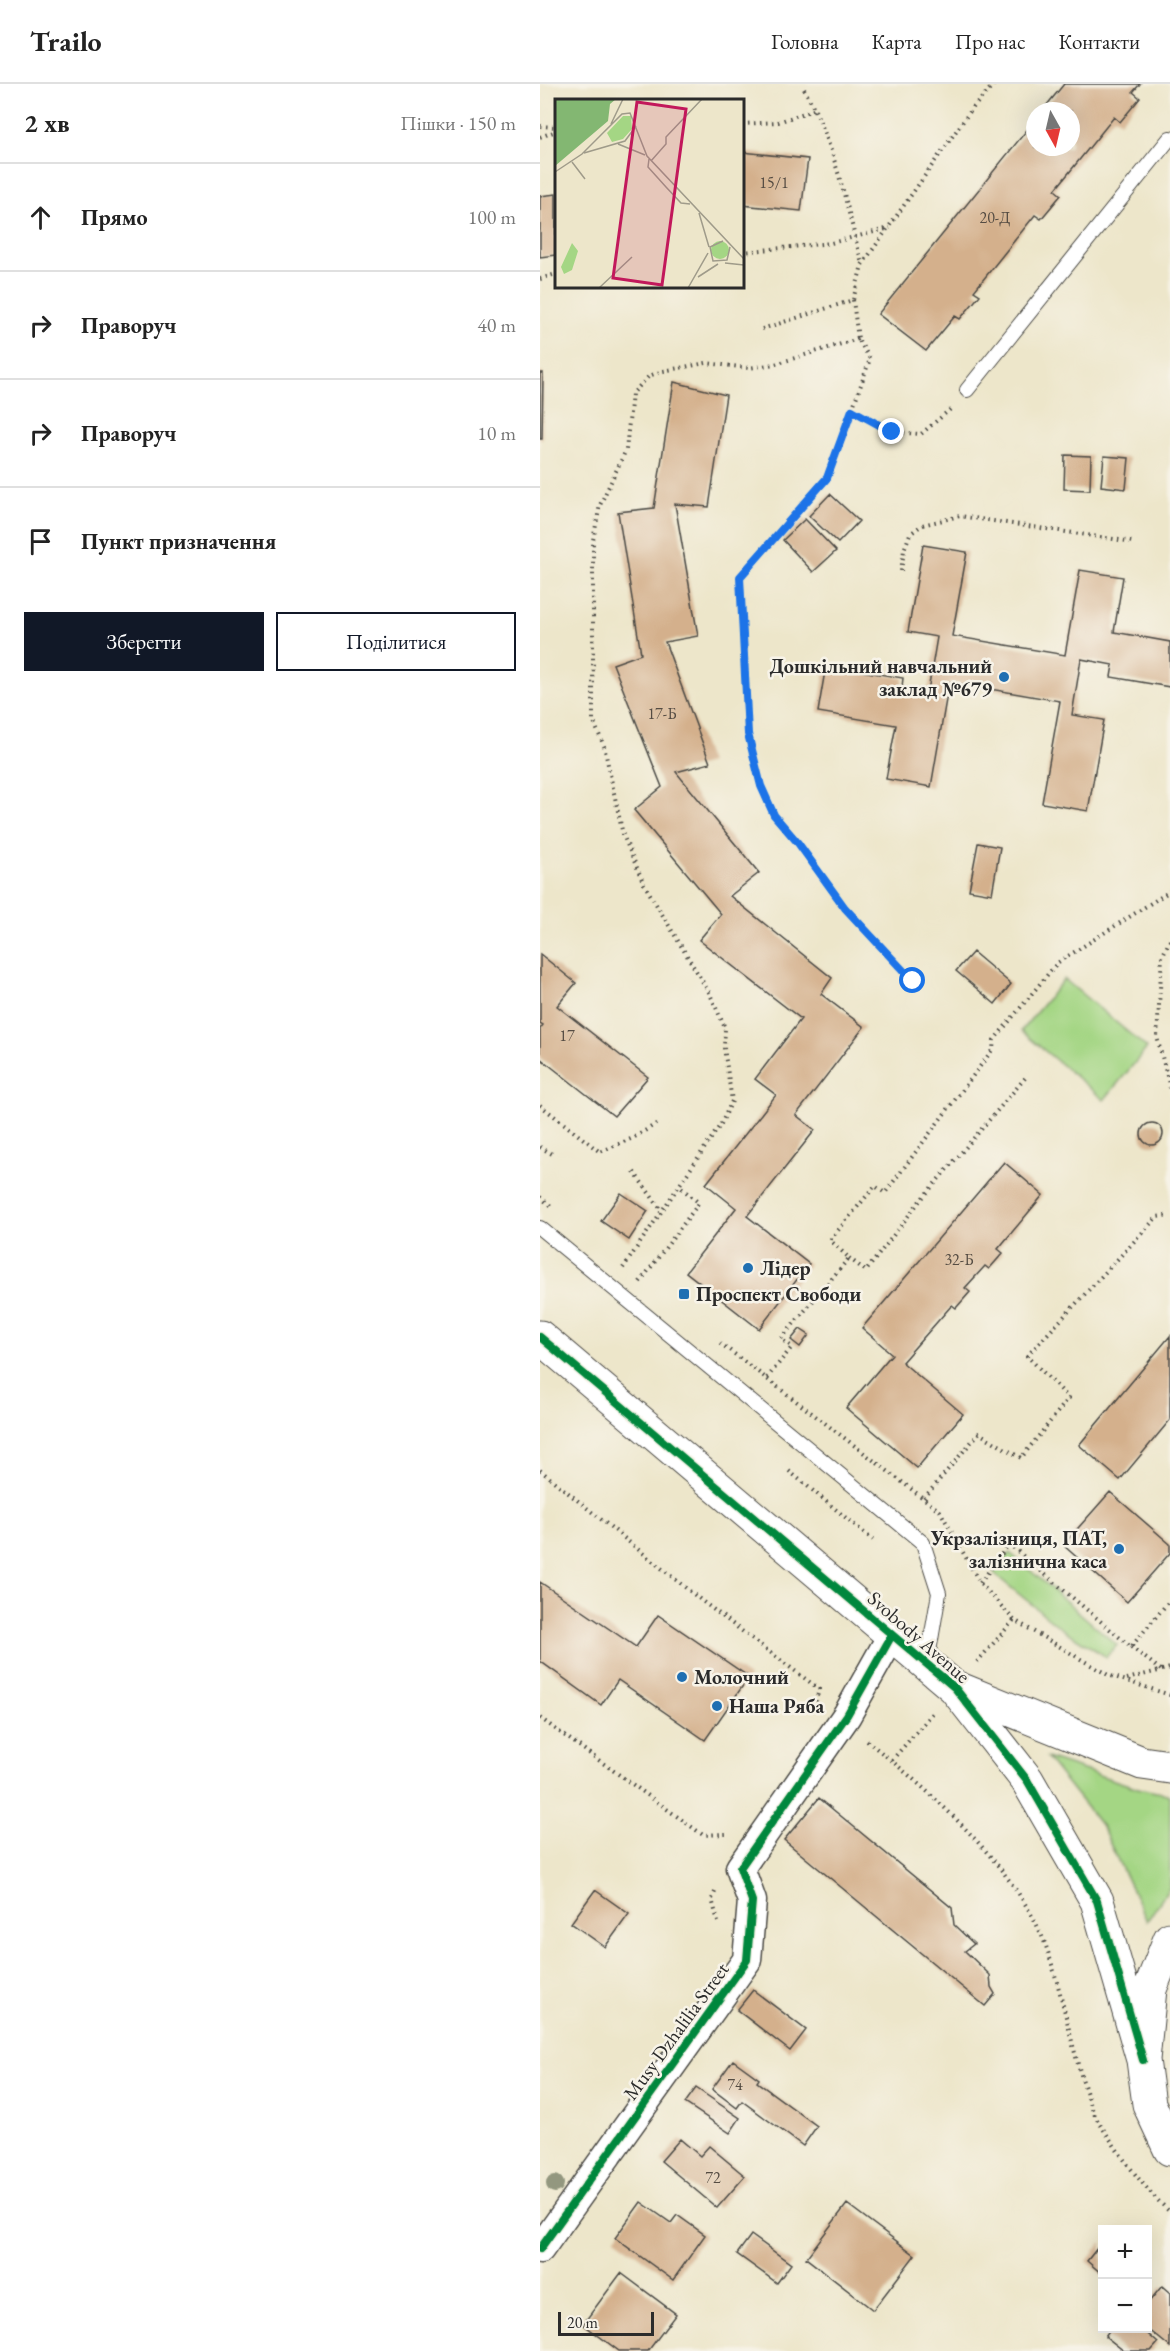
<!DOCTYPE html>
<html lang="uk">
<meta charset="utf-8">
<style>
:root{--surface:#fff;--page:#f6f6f6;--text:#222;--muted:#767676;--line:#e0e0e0;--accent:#111827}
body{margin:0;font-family:"EB Garamond",serif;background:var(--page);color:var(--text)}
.controls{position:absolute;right:18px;bottom:18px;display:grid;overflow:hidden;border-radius:0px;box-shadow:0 6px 24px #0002}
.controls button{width:54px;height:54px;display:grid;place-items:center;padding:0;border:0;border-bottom:2px solid var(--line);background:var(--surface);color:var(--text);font:30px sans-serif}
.compass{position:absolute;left:486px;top:18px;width:54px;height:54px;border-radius:50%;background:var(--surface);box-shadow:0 6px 24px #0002;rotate:172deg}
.scale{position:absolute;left:18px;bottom:15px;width:96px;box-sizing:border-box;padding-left:6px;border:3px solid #2b2b2b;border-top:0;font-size:16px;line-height:21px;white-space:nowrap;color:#2b2b2b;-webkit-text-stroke:4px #f7f3e8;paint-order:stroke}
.stop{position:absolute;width:18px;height:18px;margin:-14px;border:4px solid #1a73e8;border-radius:50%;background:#fff}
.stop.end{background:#1a73e8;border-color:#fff;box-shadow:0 2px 6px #0008}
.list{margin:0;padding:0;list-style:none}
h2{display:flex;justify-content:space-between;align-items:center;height:78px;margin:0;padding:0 24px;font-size:26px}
h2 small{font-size:20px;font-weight:400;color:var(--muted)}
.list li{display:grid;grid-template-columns:39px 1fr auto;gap:18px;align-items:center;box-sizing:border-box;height:108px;padding:0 24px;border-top:2px solid var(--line)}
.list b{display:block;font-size:22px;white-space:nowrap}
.list em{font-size:20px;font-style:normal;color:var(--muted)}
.actions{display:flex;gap:12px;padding:18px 24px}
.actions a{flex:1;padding:14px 0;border:2px solid var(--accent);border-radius:0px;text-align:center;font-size:21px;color:var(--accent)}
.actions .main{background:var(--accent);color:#fff}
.icon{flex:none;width:33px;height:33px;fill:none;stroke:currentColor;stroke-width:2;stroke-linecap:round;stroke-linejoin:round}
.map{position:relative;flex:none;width:630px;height:2267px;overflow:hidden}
header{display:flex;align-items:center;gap:36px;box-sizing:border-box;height:84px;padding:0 30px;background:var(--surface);border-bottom:2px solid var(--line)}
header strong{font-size:28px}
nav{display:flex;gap:33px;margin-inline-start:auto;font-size:21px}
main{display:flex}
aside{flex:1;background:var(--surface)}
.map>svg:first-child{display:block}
.green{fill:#a4d684;stroke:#688058;stroke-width:1.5}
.building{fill:#d4b08c}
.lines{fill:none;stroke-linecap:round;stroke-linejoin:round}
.lane-casing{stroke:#484743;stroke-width:16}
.street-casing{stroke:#484743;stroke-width:31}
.secondary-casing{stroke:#484743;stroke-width:35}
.path{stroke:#484743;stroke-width:4;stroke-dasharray:1.5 4.5;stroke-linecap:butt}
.lane{stroke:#fff;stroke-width:14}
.street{stroke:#fff;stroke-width:28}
.secondary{stroke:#fff;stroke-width:33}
.cycleway-casing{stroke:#f7f3e8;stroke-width:11}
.cycleway{stroke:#00873e;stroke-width:8}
.tree{fill:#93977f}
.route{stroke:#1a73e8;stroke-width:8}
.poi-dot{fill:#1f6fb2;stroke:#f7f3e8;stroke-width:2}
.labels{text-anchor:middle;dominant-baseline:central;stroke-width:5;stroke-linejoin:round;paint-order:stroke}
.number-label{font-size:16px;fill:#554c43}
.poi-label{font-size:20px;font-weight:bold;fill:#2b2b2b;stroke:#f7f3e8;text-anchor:start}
.street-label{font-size:20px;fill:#2b2b2b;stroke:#f7f3e8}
.inset-road{fill:none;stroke:#9f9b8a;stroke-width:1.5}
.view{fill:#c2185b;fill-opacity:0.15;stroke:#c2185b;stroke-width:3}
.inset-edge{fill:none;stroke:#2b2b2b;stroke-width:3}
</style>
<header>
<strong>Trailo</strong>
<nav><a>Головна</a><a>Карта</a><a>Про нас</a><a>Контакти</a></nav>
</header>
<main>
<aside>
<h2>2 хв<small>Пішки · 150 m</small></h2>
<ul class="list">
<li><svg class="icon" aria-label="ahead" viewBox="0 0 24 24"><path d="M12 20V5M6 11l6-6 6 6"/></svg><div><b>Прямо</b></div><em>100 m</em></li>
<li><svg class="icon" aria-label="right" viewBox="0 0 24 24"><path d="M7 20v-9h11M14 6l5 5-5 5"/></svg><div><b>Праворуч</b></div><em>40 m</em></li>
<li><svg class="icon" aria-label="right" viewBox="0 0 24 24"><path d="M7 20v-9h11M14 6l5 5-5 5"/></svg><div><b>Праворуч</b></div><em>10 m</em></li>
<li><svg class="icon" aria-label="arrive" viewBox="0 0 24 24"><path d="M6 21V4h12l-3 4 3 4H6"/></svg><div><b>Пункт призначення</b></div></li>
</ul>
<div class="actions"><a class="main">Зберегти</a><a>Поділитися</a></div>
</aside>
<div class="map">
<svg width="630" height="2267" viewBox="0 0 630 2267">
<rect width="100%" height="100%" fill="#f7f3e8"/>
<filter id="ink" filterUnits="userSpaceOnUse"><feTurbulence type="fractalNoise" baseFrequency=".0167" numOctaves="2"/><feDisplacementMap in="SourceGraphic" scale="12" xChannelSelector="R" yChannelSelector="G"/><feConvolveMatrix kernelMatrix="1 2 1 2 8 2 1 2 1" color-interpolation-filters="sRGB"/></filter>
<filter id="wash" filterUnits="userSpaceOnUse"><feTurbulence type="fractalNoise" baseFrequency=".008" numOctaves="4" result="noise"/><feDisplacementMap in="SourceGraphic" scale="24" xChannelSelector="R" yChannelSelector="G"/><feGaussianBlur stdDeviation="1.35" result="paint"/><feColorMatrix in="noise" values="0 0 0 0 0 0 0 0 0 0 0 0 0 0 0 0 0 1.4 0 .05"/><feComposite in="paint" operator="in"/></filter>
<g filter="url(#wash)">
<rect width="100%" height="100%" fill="#ede6ca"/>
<path class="green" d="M 524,895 L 607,964 L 564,1016 L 481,947 Z
M 470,1469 L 577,1561 L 566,1573 L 522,1545 L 453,1489 Z
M 507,1674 L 598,1704 L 630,1711 L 630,1803 L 607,1837 L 562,1743 Z"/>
<g id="blocks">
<path class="building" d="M 524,0 L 600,0 L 593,8 L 600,14 L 580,38 L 574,33 L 515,106 L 521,111 L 501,135 L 495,131 L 434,207 L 440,211 L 420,235 L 415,232 L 386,267 L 338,230 L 495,36 L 495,63 L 531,63 L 531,27 L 502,27 Z
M 202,68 L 268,75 L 261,127 L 202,121 Z
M 16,110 L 16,171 L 0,173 L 0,112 Z
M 0,289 L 3,289 L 2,355 L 0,355 Z
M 134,298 L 186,311 L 169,423 L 135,420 L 158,552 L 125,558 L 170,679 L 136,688 L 219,789 L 190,812 L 292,894 L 281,910 L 324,943 L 256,1031 L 275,1046 L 207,1132 L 269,1180 L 219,1245 L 146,1188 L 196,1124 L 166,1100 L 236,1011 L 215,995 L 261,935 L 159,856 L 181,830 L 94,726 L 122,703 L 73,580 L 101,570 L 78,428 L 114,424 Z
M 525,371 L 551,372 L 550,406 L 524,405 Z
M 564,372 L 589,374 L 586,405 L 561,402 Z
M 290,410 L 319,437 L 298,459 L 269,432 Z
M 265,435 L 296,467 L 273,488 L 243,456 Z
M 383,461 L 427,468 L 412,552 L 525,571 L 540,486 L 583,493 L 574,548 L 630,558 L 630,603 L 571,593 L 573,581 L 541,575 L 532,631 L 564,636 L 548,727 L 502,719 L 520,617 L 409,598 L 391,703 L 346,695 L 356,641 L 278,628 L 286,581 L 363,594 L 362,603 L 388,607 L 397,553 L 368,548 Z
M 438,759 L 460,763 L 452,810 L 429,806 Z
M 433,868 L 471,900 L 455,920 L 416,887 Z
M 0,870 L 36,899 L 17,922 L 108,993 L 74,1032 L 0,974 L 0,945 L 3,941 L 0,939 Z
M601 1050a11 11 0 1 1 22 0a11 11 0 1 1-22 0Z
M 464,1078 L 503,1111 L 458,1165 L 463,1169 L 449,1185 L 445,1182 L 425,1204 L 430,1208 L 416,1224 L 412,1221 L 362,1278 L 423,1330 L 377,1384 L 306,1324 L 352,1270 L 322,1244 Z
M 81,1109 L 108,1127 L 89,1156 L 61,1137 Z
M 260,1245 L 269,1251 L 260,1263 L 251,1256 Z
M 630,1252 L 630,1336 L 580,1396 L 539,1361 Z
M 570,1408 L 630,1460 L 630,1469 L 587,1518 L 523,1461 Z
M 0,1498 L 96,1563 L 118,1531 L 209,1593 L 165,1656 L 78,1596 L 61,1621 L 0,1577 Z
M 279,1714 L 412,1824 L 414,1841 L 434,1860 L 425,1867 L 450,1891 L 451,1903 L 455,1910 L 445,1922 L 244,1756 Z
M 55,1806 L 89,1830 L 65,1863 L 31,1839 Z
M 213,1906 L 266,1946 L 250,1967 L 197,1926 Z
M 193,1976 L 219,1995 L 217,1998 L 277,2042 L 263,2062 L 202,2017 L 197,2024 L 172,2005 Z
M 156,2004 L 200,2034 L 190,2049 L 145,2019 Z
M 140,2055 L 160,2072 L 169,2062 L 205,2092 L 177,2124 L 121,2077 Z
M 101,2118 L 131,2139 L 137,2131 L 165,2151 L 133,2196 L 75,2154 Z
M 307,2120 L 375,2171 L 333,2226 L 266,2174 Z
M 211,2151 L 251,2180 L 237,2199 L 197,2170 Z
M 562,2158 L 562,2190 L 547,2177 Z
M 81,2189 L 136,2230 L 108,2267 L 79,2267 L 43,2240 Z
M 622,2202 L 630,2209 L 630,2263 L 608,2245 L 608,2219 Z
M 571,2244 L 601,2244 L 618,2259 L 611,2267 L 584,2267 L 565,2252 Z"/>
</g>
</g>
<g filter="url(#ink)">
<use href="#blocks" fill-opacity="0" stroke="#484743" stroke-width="1.5"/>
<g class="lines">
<g class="lane-casing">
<path id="lane" d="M 427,306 L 630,54
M 0,1144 L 383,1459 L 399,1509 L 387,1579"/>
</g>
<g class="street-casing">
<path id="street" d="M 0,2165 L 207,1876 L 212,1817 L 200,1784 L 307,1631 L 352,1551"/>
</g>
<g class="secondary-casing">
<path id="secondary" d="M 0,1253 L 415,1604 L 487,1696 L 557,1817 L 603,1976
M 417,1604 L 602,1679 L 630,1683
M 630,1855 L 610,1905 L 603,1976 L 609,2020 L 630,2065"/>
</g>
<path class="path" d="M 264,5 C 295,60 306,120 322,180
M 202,40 L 238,38 L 276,25
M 0,42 L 16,43
M 0,53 L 16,47
M 202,168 L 291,159 L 350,144
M 0,195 L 16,190
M 313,216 L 318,255 L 330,275 L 312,326 L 352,348 L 381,350 L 413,323
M 222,245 L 313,216 L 322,181 L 431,26 L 454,0
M 312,326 L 287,394 L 200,493 L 208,650 L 221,702 L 234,731 L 258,759 L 305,824 L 373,897
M 361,487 L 364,466 L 370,450 L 382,441 L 420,432 L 593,458
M 630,856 L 622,873 L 617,953 L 630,1004
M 0,1021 L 60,1068 L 93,1054 L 116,1040
M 0,1063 L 14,1071
M 94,1088 L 122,1127
M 0,1113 L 11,1122
M 309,1174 L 326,1187 L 379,1118 L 486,993
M 83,1184 L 181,1040 L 192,1017 L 184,964 L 185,944 L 170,910 L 104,800 L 83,751 L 64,662 L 53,636 L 53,456 L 60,421 L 86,366 L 92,310 L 109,292 L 123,287 L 166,279 L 209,284 L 235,280 L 318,255
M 100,1198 L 159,1119 L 139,1102
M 180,1259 L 400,1427 L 440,1499 L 474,1536 L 568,1591 L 630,1611
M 227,1294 L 252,1263 L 241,1255 L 309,1174 L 290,1156 L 335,1102 L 345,1109 L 453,965 L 454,956 L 517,879 L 630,807
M 0,1386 L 162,1517 L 279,1605 L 275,1621
M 249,1387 L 333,1456
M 384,1414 L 439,1349 L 481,1374 L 529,1314 L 487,1272 L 617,1133 L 630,1131
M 440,1499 L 469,1460 L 591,1563 L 630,1516
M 591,1563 L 621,1586
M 437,1578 L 474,1536
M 587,1595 L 630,1584
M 0,1634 L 163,1751 L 187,1750
M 327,1657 C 391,1707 480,1787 507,1865 C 525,1918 533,1975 553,2027 C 557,2037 564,2046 570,2055 C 588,2082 606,2106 630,2128
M 352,1676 L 393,1629
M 175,1808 L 172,1815 L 178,1838"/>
<use href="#lane" class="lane"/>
<use href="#street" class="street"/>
<use href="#secondary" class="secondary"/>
<g class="cycleway-casing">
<path id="cycleway" d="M 0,1253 L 415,1604 L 487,1696 L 557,1817 L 603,1976
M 0,2165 L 207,1876 L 212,1817 L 200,1784 L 307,1631 L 352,1551"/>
</g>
<use href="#cycleway" class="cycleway"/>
</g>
<circle class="tree" cx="15" cy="2100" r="9"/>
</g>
<g class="lines" filter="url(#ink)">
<path class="route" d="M 352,348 L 312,326 L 287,394 L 200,493 L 208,650 L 221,702 L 234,731 L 258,759 L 305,824 L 373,897"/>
</g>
<g class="poi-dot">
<circle cx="464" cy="593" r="6"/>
<circle cx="208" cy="1184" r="6"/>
<rect x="138" y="1204" width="12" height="12" rx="3"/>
<circle cx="579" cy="1465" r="6"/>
<circle cx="142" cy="1593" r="6"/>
<circle cx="177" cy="1622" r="6"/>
</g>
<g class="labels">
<g class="number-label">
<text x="234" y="98">15/1</text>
<text x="455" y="133">20-Д</text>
<text x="122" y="629">17-Б</text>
<text x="27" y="951">17</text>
<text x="419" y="1175">32-Б</text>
<text x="195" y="2000">74</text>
<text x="173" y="2093">72</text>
</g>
<g class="poi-label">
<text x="452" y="582" text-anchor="end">Дошкільний навчальний<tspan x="452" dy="23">заклад №679</tspan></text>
<text x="220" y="1184">Лідер</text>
<text x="156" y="1210">Проспект Свободи</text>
<text x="567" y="1454" text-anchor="end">Укрзалізниця, ПАТ,<tspan x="567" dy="23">залізнична каса</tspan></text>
<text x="154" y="1593">Молочний</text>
<text x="189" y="1622">Наша Ряба</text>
</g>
<g class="street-label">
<text transform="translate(379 1553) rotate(41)">Svobody Avenue</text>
<text transform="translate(136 1947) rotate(-54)">Musy Dzhalilia Street</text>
</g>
</g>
<g transform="translate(15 15)">
<rect width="189" height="189" fill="#ede6ca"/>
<path d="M 68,17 L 76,17 L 77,30 L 68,40 L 57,43 L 52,34 ZM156 151a9 9 0 1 1 18 0a9 9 0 1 1-18 0ZM 17,144 L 23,152 L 17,171 L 9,175 L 6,168 Z" fill="#a4d684"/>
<path d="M 0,0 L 61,0 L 55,5 L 53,22 L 0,67 Z" fill="#83b772"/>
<path class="inset-road" d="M 56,25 L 68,0M 63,45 L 90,56M 29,54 L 70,42 L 81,27M 94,60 L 93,68 L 111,88 L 126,104 L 135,105M 96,62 L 111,45 L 111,38 L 147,0M 17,63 L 30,80M 0,73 L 27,55 L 67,15 L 75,14 L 92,57 L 189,160M 144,114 L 154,148M 168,142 L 155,148 L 158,162 L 172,161 L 175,148M 170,164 L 189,166M 143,178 L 163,165M 44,189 L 77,158M 133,189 L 153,154"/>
<path class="view" d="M 82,3 L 131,10 L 107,186 L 58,179 Z"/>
<rect width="189" height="189" class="inset-edge"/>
</g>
</svg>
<div class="controls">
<button>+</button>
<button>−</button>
</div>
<svg class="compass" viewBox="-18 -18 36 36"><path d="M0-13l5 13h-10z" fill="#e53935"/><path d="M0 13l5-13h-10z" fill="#767676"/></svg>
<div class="scale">20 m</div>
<div class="stop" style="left:373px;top:897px"></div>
<div class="stop end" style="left:352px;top:348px"></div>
</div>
</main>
